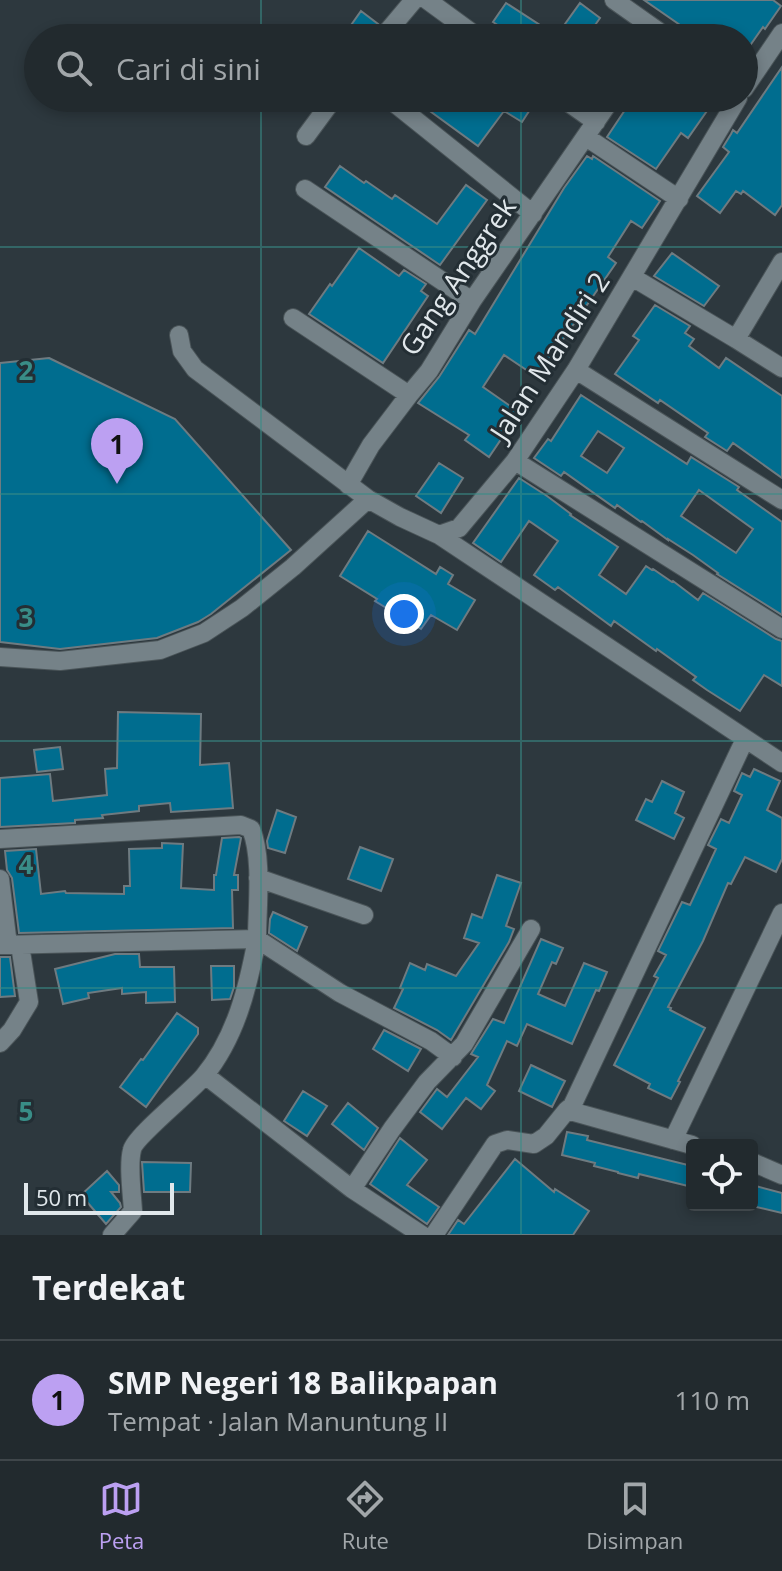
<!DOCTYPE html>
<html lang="id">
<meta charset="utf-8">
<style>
:root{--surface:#222a2e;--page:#2e363a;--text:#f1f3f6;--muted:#a2a7aa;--line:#3f464a;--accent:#bca0f2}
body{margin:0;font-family:"Open Sans",sans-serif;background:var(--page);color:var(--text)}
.controls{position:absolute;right:24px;bottom:24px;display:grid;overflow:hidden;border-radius:8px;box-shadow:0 4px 12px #0003}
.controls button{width:72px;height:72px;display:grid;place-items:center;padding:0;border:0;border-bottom:2px solid var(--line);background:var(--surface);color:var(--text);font:40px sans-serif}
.scale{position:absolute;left:24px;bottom:20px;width:150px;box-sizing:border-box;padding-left:8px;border:4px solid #e0e7eb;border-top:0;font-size:22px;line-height:28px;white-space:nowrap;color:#e0e7eb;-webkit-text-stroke:6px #232e34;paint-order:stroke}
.you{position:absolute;left:404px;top:614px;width:28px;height:28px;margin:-20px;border:6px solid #fff;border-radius:50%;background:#1a73e8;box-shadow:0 0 0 12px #1a73e833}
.badge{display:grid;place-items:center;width:52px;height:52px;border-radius:50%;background:var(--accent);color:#111;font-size:26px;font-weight:700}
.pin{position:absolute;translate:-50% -66px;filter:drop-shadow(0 2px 4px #0008)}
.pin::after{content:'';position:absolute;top:42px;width:28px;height:24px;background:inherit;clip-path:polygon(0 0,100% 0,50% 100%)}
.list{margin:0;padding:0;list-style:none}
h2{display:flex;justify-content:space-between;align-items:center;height:104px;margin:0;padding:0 32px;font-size:34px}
h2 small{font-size:26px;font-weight:400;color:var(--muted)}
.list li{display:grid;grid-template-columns:52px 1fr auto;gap:24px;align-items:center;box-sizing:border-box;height:120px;padding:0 32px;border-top:2px solid var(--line)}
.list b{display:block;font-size:30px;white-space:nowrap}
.list p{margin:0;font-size:26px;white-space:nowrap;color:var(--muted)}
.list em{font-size:26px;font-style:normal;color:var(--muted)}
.icon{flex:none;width:44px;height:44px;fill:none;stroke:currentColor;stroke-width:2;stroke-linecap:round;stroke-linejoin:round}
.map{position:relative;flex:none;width:782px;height:1235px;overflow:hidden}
.search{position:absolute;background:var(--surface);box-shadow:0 4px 12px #0003;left:24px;right:24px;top:24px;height:88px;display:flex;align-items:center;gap:20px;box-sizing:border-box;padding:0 28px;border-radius:44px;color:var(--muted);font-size:30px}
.sheet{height:224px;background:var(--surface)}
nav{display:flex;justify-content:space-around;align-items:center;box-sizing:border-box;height:112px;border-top:2px solid var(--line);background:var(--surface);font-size:22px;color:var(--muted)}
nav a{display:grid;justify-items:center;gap:4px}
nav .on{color:var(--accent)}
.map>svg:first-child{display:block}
.building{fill:#006d8f;stroke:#6e7b81;stroke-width:2;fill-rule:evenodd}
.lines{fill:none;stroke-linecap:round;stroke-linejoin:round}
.street-casing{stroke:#4a5458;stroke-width:20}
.street{stroke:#758288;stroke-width:18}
.grid{fill:none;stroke:#398d87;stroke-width:2;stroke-opacity:0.55}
.labels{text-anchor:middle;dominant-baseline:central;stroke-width:6;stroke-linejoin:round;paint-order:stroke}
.street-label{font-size:28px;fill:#e0e7eb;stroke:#232e34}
.grid-label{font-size:26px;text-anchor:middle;font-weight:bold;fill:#398d87;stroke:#232e34;stroke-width:6;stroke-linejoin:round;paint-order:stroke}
</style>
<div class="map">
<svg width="782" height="1235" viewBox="0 0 782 1235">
<rect width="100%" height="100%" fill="#2d383e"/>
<path class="building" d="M 644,0 L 773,0 L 781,6 L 765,29 L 763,27 L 744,54 L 744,38 L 671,38 L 680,25 Z
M 506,3 L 560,38 L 518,38 L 493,22 Z
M 580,3 L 600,18 L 586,38 L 565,24 Z
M 361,11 L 378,24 L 372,31 L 370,38 L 342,38 Z
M 782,67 L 782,205 L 775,215 L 743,191 L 741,194 L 736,191 L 720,213 L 697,196 L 729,152 L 723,147 L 731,134 L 733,130 L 737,133 Z
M 412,98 L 522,98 L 533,105 L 522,122 L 504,111 L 478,146 Z
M 633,98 L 716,98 L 688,138 L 681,133 L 656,169 L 607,137 Z
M 587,156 L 592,159 L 593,156 L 660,201 L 642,228 L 631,221 L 608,257 L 616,263 L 537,377 L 504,355 L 483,387 L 523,415 L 507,437 L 504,435 L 489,457 L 465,440 L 469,435 L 418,403 L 439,377 L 469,330 L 475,334 L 564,188 Z
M 340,166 L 364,183 L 366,181 L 392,199 L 395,195 L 437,224 L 466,185 L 487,200 L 440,265 L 325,187 Z
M 359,248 L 399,276 L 404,270 L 426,284 L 421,291 L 428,296 L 383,363 L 309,314 L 330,284 L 332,286 Z
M 672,253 L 719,286 L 704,306 L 654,276 Z
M 655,305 L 690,326 L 685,333 L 694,339 L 689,346 L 719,368 L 726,358 L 782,396 L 782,478 L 733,443 L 727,451 L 705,437 L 708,433 L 660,400 L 658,403 L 615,374 L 639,340 L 633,336 Z
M 49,358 L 175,419 L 291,550 L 211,614 L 198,622 L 157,638 L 60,649 L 0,642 L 0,363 Z
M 581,395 L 687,464 L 691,457 L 739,487 L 737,490 L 782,522 L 782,615 L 717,574 L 718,573 L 693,555 L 668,539 L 668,540 L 642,521 L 641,522 L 617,505 L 615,508 L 564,472 L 561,476 L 534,458 L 548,439 L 551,441 ZM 598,431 L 624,448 L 607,473 L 581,456 ZM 699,490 L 753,529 L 736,553 L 681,516 Z
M 439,463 L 463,478 L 441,513 L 416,496 Z
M 519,478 L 547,496 L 571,514 L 570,515 L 618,547 L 599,575 L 626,594 L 646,566 L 652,570 L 653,569 L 672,582 L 673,581 L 698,600 L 703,593 L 776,639 L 782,641 L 782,686 L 764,675 L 740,711 L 707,690 L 693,680 L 696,677 L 657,649 L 656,651 L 614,621 L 611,626 L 558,587 L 555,590 L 534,575 L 558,541 L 529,521 L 501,562 L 473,543 Z
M 368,531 L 436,574 L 440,567 L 453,575 L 448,584 L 475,600 L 457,630 L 431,615 L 421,629 L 375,601 L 377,599 L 340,576 Z
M 118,712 L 201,714 L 200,765 L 229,763 L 233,808 L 171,812 L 170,803 L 139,806 L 139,811 L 102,815 L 103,818 L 75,820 L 75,823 L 0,827 L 0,778 L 50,774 L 53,801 L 107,795 L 105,769 L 117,768 Z
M 60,747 L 63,769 L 37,772 L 34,750 Z
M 754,769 L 780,781 L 767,810 L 782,818 L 782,859 L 776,872 L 745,857 L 731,884 L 728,883 L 703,941 L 668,1007 L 671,1008 L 670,1010 L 705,1028 L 678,1081 L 680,1082 L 671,1099 L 648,1088 L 650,1084 L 614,1065 L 658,978 L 654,976 L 666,955 L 658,951 L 682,902 L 690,905 L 716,849 L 708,845 L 721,819 L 729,823 L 742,795 L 734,791 L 742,773 L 750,777 Z
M 662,781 L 684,792 L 675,813 L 684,818 L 674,839 L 636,820 L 646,799 L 652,802 Z
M 277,810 L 296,817 L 285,853 L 268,848 L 267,841 Z
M 239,837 L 241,838 L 234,875 L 238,875 L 238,890 L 232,890 L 233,928 L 19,933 L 12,878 L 7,870 L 5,851 L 36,849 L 41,894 L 65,891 L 66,893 L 124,894 L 124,886 L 130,886 L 129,849 L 162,848 L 162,843 L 183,844 L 181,888 L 214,890 L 214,875 L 216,875 L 222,838 Z
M 360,847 L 393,859 L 381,891 L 348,879 Z
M 497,875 L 521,883 L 506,926 L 514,929 L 509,942 L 451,1040 L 437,1030 L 394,1008 L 403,989 L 400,988 L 410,963 L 425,970 L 427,964 L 456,976 L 479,943 L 464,938 L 472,914 L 482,918 Z
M 273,912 L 307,927 L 297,951 L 269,933 L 270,919 Z
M 541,939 L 563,948 L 556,964 L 552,962 L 538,994 L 565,1006 L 584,963 L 607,972 L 599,991 L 596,990 L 572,1044 L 527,1024 L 517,1046 L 507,1041 L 487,1085 L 495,1091 L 481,1109 L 466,1098 L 442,1129 L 420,1112 L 437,1089 L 447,1097 L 478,1057 L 471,1054 L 493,1019 L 504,1023 Z
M 115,954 L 139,954 L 140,967 L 174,967 L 175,1002 L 146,1003 L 146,992 L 122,994 L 122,988 L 88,993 L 89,998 L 63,1004 L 55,969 Z
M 0,957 L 10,957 L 15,996 L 0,997 Z
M 211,966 L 234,966 L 234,987 L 230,999 L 212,1000 Z
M 177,1013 L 198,1028 L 198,1034 L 146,1107 L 120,1087 L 141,1059 L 143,1060 Z
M 384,1030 L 421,1049 L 408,1071 L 373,1049 Z
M 531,1065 L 565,1081 L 552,1107 L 519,1091 Z
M 303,1091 L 327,1106 L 307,1136 L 284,1121 Z
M 348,1103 L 378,1128 L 364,1150 L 332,1124 Z
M 567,1132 L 588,1136 L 587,1140 L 692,1166 L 692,1187 L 639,1174 L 638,1178 L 618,1173 L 618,1172 L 594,1166 L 595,1163 L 562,1155 Z
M 400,1138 L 427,1160 L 407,1185 L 439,1207 L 427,1224 L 370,1184 Z
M 515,1159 L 554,1192 L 555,1189 L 589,1211 L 573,1235 L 448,1235 L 458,1220 L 464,1224 Z
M 142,1162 L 191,1163 L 190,1192 L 144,1192 Z
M 107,1171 L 119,1185 L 119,1192 L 111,1192 L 120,1203 L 121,1207 L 106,1224 L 81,1195 Z
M 752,1185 L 782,1193 L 782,1213 L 752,1206 Z"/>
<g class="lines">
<g class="street-casing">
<path id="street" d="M 427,0 L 479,38
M 614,0 L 658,31
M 382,38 L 414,0
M 744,89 L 782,33
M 388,98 L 533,214
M 562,98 L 596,122
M 306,136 L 334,98
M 586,137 L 679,199
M 305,189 L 472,301
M 632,277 L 736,339 L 782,368
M 293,318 L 409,395
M 179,335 L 182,351 L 195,369 L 368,499 L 400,517 L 439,535 L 459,528 L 515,461 L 576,370 L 738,98
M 736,339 L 782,262
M 576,370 L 782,500
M 515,461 L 782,629
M 348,485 L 371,445 L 409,395 L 429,371 L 472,301 L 612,98
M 439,535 L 782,763
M 0,657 L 60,661 L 160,650 L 204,633 L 242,608 L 293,567 L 368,499
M 0,839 L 241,825 L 251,829 C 263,857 257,908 257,939 L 340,993 L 431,1041 L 453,1057
M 258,878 L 364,915
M 0,879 L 8,945
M 0,945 L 257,939 C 248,987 236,1037 204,1076 C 192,1091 134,1137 132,1150 C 128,1165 132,1194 133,1211 L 112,1235
M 0,1043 L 12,1030 L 29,1002 L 20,945
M 205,1075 L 352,1189 L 422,1235
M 567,1110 L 572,1106 L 745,739
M 673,1140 L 782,913
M 752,1162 L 782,1175
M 352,1189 L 392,1129 L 427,1082 L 464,1044 L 531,929
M 434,1235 L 495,1144 L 507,1140 L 534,1144 L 546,1136 L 567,1110 L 692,1145"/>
</g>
<use href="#street" class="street"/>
</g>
<path class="grid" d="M 261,0 L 261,38M 521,0 L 521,38M 261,98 L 261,1235M 521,98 L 521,1235M 0,247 L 782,247M 0,494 L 782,494M 0,741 L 782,741M 0,988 L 782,988"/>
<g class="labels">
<g class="street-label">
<text transform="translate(457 276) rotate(-56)">Gang Anggrek</text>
<text transform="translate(549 356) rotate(-57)">Jalan Mandiri 2</text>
</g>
</g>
<g class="grid-label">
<text x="26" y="380">2</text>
<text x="26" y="627">3</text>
<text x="26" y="874">4</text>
<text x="26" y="1121">5</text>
</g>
</svg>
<div class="controls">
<button><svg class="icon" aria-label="locate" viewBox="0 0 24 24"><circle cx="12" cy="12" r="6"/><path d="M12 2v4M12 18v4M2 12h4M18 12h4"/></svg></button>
</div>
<div class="scale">50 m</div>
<div class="you"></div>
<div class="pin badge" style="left:117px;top:484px">1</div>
<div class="search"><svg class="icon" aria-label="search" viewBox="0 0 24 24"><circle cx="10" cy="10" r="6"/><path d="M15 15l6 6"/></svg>Cari di sini</div>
</div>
<section class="sheet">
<h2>Terdekat<small></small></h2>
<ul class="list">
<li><span class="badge">1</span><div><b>SMP Negeri 18 Balikpapan</b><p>Tempat · Jalan Manuntung II</p></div><em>110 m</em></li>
</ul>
</section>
<nav>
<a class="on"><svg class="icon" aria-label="map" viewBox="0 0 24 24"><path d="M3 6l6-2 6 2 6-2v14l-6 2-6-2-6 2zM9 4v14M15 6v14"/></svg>Peta</a>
<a><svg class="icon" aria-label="directions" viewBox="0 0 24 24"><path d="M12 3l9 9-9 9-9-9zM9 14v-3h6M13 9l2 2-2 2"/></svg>Rute</a>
<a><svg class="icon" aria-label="saved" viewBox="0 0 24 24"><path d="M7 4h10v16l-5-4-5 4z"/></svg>Disimpan</a>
</nav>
